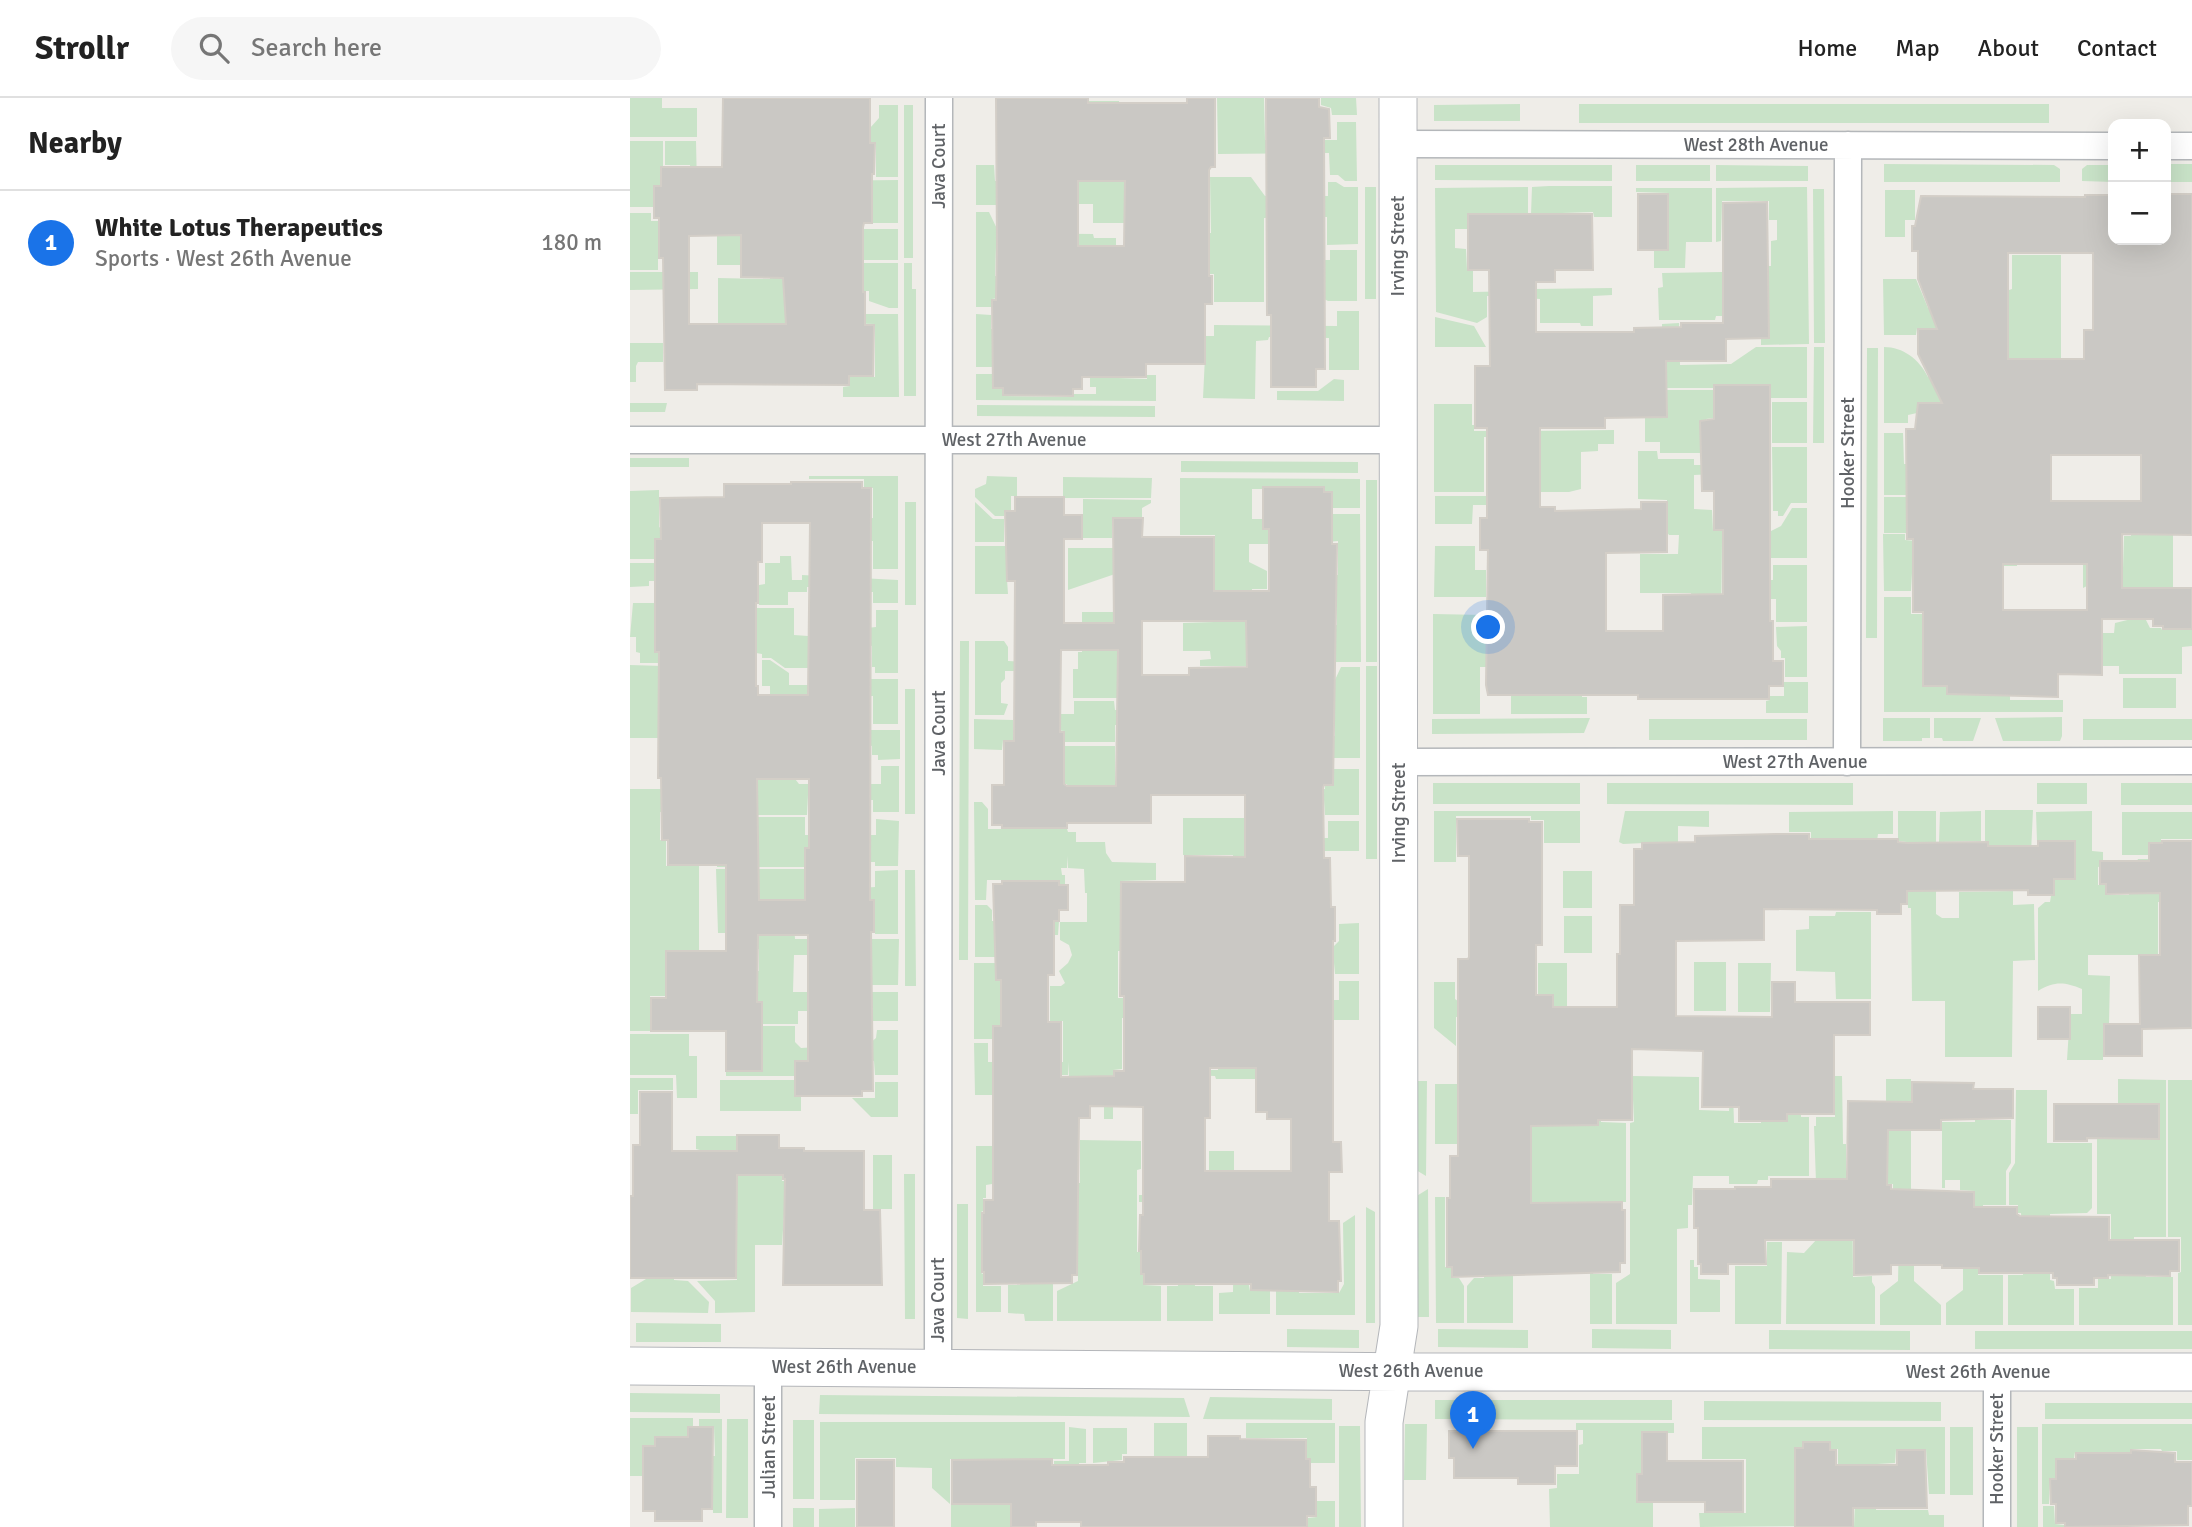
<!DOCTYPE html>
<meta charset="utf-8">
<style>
:root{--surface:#fff;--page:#f6f6f6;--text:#222;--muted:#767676;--line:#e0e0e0;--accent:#1a73e8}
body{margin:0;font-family:Signika,sans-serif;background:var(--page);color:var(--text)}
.controls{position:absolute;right:21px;top:21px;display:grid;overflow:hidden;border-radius:14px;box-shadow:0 7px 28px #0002}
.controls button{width:63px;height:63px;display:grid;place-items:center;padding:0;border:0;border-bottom:2px solid var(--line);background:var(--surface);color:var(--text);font:35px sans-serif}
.you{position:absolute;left:859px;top:530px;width:24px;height:24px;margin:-18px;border:5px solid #fff;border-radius:50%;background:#1a73e8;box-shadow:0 0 0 10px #1a73e833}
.badge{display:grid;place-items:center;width:46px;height:46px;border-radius:50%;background:var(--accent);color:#fff;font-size:23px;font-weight:700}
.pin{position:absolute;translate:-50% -58px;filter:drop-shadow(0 2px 4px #0008)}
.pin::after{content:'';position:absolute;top:37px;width:24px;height:21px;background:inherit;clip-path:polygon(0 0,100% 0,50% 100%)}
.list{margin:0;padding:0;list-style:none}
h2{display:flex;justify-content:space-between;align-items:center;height:91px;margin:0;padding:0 28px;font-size:30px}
h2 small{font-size:23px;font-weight:400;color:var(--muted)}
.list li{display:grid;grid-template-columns:46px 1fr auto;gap:21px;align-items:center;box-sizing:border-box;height:105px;padding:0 28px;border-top:2px solid var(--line)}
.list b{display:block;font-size:26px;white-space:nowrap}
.list p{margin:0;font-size:23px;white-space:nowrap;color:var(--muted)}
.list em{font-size:23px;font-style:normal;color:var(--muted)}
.icon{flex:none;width:38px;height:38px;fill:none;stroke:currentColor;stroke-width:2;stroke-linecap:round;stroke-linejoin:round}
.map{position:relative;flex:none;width:1562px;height:1429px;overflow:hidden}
header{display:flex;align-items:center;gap:42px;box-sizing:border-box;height:98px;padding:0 35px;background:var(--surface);border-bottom:2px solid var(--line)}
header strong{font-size:33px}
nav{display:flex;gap:38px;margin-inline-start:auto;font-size:24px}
.search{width:490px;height:63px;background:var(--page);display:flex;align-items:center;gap:18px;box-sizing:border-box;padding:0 24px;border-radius:38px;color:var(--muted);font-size:26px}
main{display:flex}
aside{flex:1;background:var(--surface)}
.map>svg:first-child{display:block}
.green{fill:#c9e3c8;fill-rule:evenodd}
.building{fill:#cac8c4;stroke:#d3cec7;stroke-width:2;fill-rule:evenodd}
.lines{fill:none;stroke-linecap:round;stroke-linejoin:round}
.street-casing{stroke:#b4b7ba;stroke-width:29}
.secondary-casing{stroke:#b4b6ba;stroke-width:39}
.street{stroke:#fff;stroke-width:26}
.secondary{stroke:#fff;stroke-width:37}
.labels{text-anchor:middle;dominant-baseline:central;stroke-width:5;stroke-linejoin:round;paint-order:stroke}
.street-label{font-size:19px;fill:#5f6266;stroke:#fff}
</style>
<header>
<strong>Strollr</strong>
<div class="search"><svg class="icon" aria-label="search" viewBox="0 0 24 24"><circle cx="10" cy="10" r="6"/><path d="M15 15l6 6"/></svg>Search here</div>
<nav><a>Home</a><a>Map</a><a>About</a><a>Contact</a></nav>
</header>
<main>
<aside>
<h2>Nearby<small></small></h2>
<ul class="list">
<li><span class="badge">1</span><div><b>White Lotus Therapeutics</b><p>Sports · West 26th Avenue</p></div><em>180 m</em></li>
</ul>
</aside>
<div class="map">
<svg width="1562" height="1429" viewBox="0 0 1562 1429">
<rect width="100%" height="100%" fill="#efede8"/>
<path class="green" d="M 0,0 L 32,0 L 32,10 L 67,10 L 67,39 L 0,39 Z
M 587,0 L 634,0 L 635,42 L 707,42 L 707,24 L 726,24 L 727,83 L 715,83 L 708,77 L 700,77 L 699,55 L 588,56 Z
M 691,0 L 726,0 L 727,17 L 702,17 L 701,10 L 691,7 Z
M 459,3 L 489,3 L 490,35 L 527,88 L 494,89 L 494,119 L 498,125 L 463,125 L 463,106 L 449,106 L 449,97 L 366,99 L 366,107 L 346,107 L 346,67 L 364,67 L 365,83 L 455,83 Z
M 890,6 L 890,23 L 804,23 L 804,7 Z
M 949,6 L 1419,6 L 1419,25 L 949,25 Z
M 249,7 L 268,7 L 268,79 L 246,79 L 246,45 L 235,44 L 240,30 L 249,20 Z
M 274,7 L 283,7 L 283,160 L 274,160 Z
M 0,43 L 33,43 L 33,68 L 30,68 L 30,87 L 23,87 L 23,109 L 0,109 Z
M 35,43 L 66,43 L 67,89 L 61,89 L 60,67 L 35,67 Z
M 1254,66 L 1424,67 L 1430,71 L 1430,84 L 1254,84 Z
M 1536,66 L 1562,66 L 1562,84 L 1536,84 Z
M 805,67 L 982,67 L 982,83 L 805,82 Z
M 1006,67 L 1080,67 L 1080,83 L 1006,83 Z
M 1086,67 L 1178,68 L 1178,83 L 1086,83 Z
M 1457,67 L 1483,67 L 1483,84 L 1452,83 L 1452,71 Z
M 580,79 L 621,79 L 635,98 L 698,98 L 698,84 L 706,84 L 714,89 L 728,89 L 728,146 L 697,147 L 697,119 L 634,120 L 634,204 L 584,204 L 584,176 L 549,176 L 549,136 L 581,135 Z
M 268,82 L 268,125 L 243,125 L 242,94 L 177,83 Z
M 919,88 L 982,88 L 982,119 L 964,119 L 963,114 L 901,116 L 902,89 Z
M 735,89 L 746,89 L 746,201 L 735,201 Z
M 898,89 L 898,116 L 837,115 L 837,131 L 825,131 L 825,150 L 836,151 L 837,172 L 843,173 L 843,194 L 892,193 L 892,197 L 857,198 L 857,219 L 847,225 L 806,214 L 805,90 Z
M 1177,89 L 1179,246 L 1131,247 L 1131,241 L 1139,241 L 1138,202 L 1092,202 L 1092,218 L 1086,218 L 1085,222 L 1029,222 L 1028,190 L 1033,189 L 1032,175 L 1092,174 L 1092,188 L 1093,168 L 1141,168 L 1141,143 L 1147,142 L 1147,122 L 1139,122 L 1139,103 L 1092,103 L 1091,143 L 1086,144 L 1086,90 Z
M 1006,90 L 1082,90 L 1082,144 L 1056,144 L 1055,170 L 1024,170 L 1024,153 L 1039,153 L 1039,95 L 1006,94 Z
M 1183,91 L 1194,91 L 1195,245 L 1184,245 Z
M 1255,92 L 1285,92 L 1285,122 L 1275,122 L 1275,139 L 1255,139 Z
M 346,114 L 359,114 L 369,135 L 463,136 L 464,140 L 486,140 L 486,181 L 362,201 L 362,209 L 346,209 ZM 366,149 L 376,149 L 376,179 L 365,178 Z
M 0,115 L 21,115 L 21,123 L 28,123 L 28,172 L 0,172 Z
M 234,131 L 268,131 L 268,162 L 234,162 Z
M 87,138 L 133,138 L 206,225 L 88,226 L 88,180 L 140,181 L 141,162 L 110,162 L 110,167 L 87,167 Z
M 700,152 L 727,152 L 727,203 L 698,203 L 694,201 L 668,162 L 700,162 Z
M 1382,157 L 1431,157 L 1431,260 L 1379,261 L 1379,246 L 1365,245 L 1343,219 L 1379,219 L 1379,192 L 1382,191 Z
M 234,165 L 268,165 L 268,210 L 259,210 L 239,203 L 239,193 L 200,193 L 200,190 L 234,190 Z
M 274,165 L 282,165 L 282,191 L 286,191 L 286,298 L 274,298 Z
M 0,174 L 68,174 L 68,191 L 0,192 Z
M 1253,181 L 1286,181 L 1298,210 L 1332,210 L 1342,230 L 1287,230 L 1286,237 L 1254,237 Z
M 982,190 L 982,197 L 963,198 L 963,228 L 951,228 L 950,225 L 910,225 L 910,201 L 895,200 L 903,191 Z
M 707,213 L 729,213 L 729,272 L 699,272 L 699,240 L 639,239 L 638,242 L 626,243 L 625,301 L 573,300 L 576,238 L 584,238 L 584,227 L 707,228 Z
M 236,216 L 268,216 L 269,299 L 213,299 L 213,289 L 220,288 L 220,279 L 245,279 L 245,226 L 208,225 L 208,220 L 236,220 Z
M 346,216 L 361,217 L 361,231 L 372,232 L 372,259 L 362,258 L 362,269 L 346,269 Z
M 805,219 L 844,228 L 856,249 L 805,249 Z
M 1049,225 L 1050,267 L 1101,266 L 1126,249 L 1177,249 L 1177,300 L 1141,300 L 1141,287 L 1083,287 L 1083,290 L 1037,290 L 1037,283 L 1014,283 L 1032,264 L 1032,226 Z
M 0,245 L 33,245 L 33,264 L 8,264 L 6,268 L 6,284 L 0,284 Z
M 460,247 L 489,248 L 488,280 L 517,281 L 517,277 L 526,277 L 526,303 L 346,302 L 346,276 L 362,276 L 362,290 L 372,291 L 372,298 L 443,299 L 444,296 L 466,296 L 466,289 L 460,289 Z
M 1184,249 L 1194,249 L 1194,345 L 1183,345 Z
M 1254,249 C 1273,249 1289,261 1298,279 L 1333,278 L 1356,304 L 1288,304 L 1287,315 L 1278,317 L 1278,325 L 1254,325 Z
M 1237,250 L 1248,250 L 1247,540 L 1236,540 Z
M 704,281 L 714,282 L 714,303 L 647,302 L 647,293 L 688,293 Z
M 1037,292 L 1083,292 L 1083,320 L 1076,321 L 1076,348 L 1070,348 L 1070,355 L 1030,355 L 1030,344 L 1015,344 L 1015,320 L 1037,320 Z
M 1142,304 L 1177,304 L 1177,345 L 1142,345 Z
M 0,305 L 37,305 L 35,314 L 0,314 Z
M 804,306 L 842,306 L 842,327 L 844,327 L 844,333 L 897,333 L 897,340 L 854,339 L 854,394 L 804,394 Z
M 347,307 L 525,308 L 525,319 L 347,318 Z
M 984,332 L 984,346 L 968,346 L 968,353 L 951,354 L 951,391 L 939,394 L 901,394 L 901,388 L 911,387 L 911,357 L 899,333 Z
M 1254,335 L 1273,335 L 1274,366 L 1387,366 L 1387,468 L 1366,468 L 1285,389 L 1276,389 L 1276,397 L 1254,397 Z
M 1142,349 L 1177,349 L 1177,405 L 1161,405 L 1153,418 L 1148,418 L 1148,413 L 1143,413 Z
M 1008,353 L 1027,353 L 1028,361 L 1064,361 L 1064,367 L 1139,367 L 1086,376 L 1064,377 L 1064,411 L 1082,412 L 1083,433 L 1138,433 L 1138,443 L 1092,443 L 1091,528 L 1062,516 L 1061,495 L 1010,495 L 1010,456 L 1048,456 L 1049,437 L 1039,437 L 1037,434 L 1037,402 L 1008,401 Z
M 0,360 L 59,360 L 59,369 L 0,369 Z
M 551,363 L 728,364 L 728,375 L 551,374 Z
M 179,378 L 268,378 L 268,471 L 243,471 L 243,443 L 234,443 L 234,437 L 180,437 L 180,428 L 243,420 L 243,390 L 234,389 L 234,381 L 179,381 Z
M 357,378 L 387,379 L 387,398 L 381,398 L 381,412 L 374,412 L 374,418 L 365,418 L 345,399 L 345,391 L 356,386 Z
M 433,379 L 522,380 L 521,400 L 435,400 L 433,398 Z
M 550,380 L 730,381 L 730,410 L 703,410 L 703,393 L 695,393 L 694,389 L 633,388 L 632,391 L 622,391 L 622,421 L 632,421 L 632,432 L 639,432 L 638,446 L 619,446 L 619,464 L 637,473 L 637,491 L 622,491 L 622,496 L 584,510 L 584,488 L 550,488 L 550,461 L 585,461 L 585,437 L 550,437 Z
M 736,382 L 747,382 L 747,564 L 736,564 Z
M 29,392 L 29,429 L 53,443 L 25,443 L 24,461 L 0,461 L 0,393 Z
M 805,398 L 885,398 L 885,407 L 843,407 L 842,426 L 805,426 Z
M 1254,399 L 1276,399 L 1276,421 L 1284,421 L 1284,431 L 1276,431 L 1276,435 L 1254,435 Z
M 453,401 L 521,402 L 521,405 L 512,410 L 512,420 L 482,419 L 482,440 L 453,440 Z
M 275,404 L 286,404 L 286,507 L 275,507 Z
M 345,404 L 363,421 L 374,421 L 374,444 L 345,444 Z
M 1162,410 L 1177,410 L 1177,460 L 1139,460 L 1139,434 L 1151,428 Z
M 703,416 L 730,416 L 731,564 L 705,564 L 705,548 L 696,527 L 707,527 L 706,499 L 697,499 L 696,477 L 708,477 L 708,443 L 697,444 L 694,429 L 703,429 Z
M 1501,432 L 1543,432 L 1543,489 L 1531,489 L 1531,504 L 1493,515 L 1492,488 L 1457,488 L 1453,490 L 1453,466 L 1459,466 L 1460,470 L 1493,470 L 1494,438 L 1501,438 Z
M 1253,436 L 1275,436 L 1275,442 L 1286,443 L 1361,475 L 1282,475 L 1281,493 L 1254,493 Z
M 345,448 L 383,448 L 383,466 L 376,467 L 378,496 L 345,496 Z
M 805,448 L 845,448 L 845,472 L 856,472 L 856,499 L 804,499 Z
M 438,450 L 488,450 L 488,475 L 438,492 Z
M 150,458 L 161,458 L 162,482 L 172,482 L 172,477 L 268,482 L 268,505 L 243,505 L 243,494 L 234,494 L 234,489 L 177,489 L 177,494 L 158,494 L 158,507 L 129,507 L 129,487 L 135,486 L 135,465 L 150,465 Z
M 0,465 L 24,465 L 24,483 L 19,483 L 19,488 L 0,489 Z
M 1143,467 L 1177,467 L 1177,524 L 1146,524 L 1146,501 L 1106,501 L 1093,482 L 1143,482 Z
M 1254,499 L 1281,499 L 1281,516 L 1379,516 L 1380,602 L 1433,602 L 1433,614 L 1254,614 Z
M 3,505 L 24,505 L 24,534 L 29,535 L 29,565 L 10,565 L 10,555 L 6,554 L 6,539 L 0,539 Z
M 103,510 L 164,510 L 164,537 L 178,538 L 178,570 L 155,570 L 141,560 L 132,560 L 132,556 L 126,555 L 126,535 Z
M 246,512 L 268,512 L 268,575 L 245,575 L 245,569 L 242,569 L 242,548 L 237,547 L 237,530 L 246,529 Z
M 452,514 L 483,514 L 483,547 L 510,572 L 487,572 L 487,600 L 443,600 L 443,571 L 448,571 L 448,554 L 452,554 Z
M 803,516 L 855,517 L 855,540 L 901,540 L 858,569 L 850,569 L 850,616 L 803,616 Z
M 1514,518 L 1520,530 L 1531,530 L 1532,532 L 1562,532 L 1562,548 L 1552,549 L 1552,576 L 1489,576 L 1489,568 L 1473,568 L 1473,541 L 1452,541 L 1452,535 L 1484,535 L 1485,525 Z
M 585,519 L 616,519 L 616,528 L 623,528 L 617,548 L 617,568 L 570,568 L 570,562 L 581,561 L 580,553 L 553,553 L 553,525 L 584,524 Z
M 1177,528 L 1177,579 L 1155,579 L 1155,560 L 1151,560 L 1151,553 L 1147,548 L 1146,529 Z
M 330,543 L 339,543 L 338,862 L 329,862 Z
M 345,543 L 374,543 L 378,549 L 378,563 L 403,564 L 403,573 L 375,573 L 375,581 L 371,585 L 371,605 L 378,606 L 374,617 L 345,617 Z
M 132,562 L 140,562 L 159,575 L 159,587 L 182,587 L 183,581 L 268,581 L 268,626 L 243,626 L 243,598 L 234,598 L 233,593 L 178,593 L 177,596 L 166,596 L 166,612 L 140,612 L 140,588 L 132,588 Z
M 0,567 L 33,568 L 32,591 L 28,591 L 28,618 L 34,619 L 34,640 L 0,640 Z
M 736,568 L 747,568 L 747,761 L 736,761 Z
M 711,569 L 730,569 L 730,660 L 704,660 L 704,654 L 692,654 L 694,638 L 705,638 L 704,584 Z
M 952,570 L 952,599 L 957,599 L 957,616 L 881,616 L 881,598 L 915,598 L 915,588 Z
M 1493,580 L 1546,580 L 1546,610 L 1493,610 Z
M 1154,584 L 1178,584 L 1178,615 L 1136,615 L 1136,603 L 1140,602 L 1140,598 L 1154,598 Z
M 275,591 L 285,591 L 285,716 L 275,716 Z
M 444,603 L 484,603 L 485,612 L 518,612 L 518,628 L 485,627 L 485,644 L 435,644 L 435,633 L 424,632 L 420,616 L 444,616 Z
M 1432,619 L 1432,638 L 1430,643 L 1373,643 L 1365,620 Z
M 960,620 L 954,635 L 802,636 L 802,621 Z
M 1253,620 L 1300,620 L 1300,640 L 1292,640 L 1292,643 L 1253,643 Z
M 1304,620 L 1351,620 L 1343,643 L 1313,643 L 1312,640 L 1304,640 Z
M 344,621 L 383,622 L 383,642 L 373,642 L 372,652 L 344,651 Z
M 1019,621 L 1177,621 L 1177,642 L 1019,642 Z
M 1453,621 L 1562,621 L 1562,642 L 1453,642 Z
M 177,632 L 270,632 L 270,661 L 248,662 L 248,657 L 242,657 L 242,648 Z
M 435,648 L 485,648 L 485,687 L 456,687 L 456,699 L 438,692 L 437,686 L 415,686 L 415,675 L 435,675 Z
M 154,667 L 169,686 L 251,686 L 251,668 L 269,668 L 269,714 L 243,714 L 243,702 L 234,702 L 234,697 L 178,697 L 177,717 L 128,717 L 128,692 L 88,693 Z
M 704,671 L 729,671 L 729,717 L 695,717 L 694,702 L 630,702 L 629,691 L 695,691 L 695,688 L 704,688 Z
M 803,685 L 950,685 L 950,706 L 803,706 Z
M 977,685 L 1223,685 L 1223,707 L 977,706 Z
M 1407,685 L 1457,685 L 1457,706 L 1407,706 Z
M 1491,685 L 1562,685 L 1562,707 L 1491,707 Z
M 0,691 L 66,691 L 62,714 L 30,714 L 30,742 L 36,743 L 36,768 L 69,768 L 69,870 L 60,898 L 20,898 L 20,933 L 0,933 Z
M 344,704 L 352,704 L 358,711 L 358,731 L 437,731 L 438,734 L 446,734 L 446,744 L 475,744 L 476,755 L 482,764 L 526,765 L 526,782 L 490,783 L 490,817 L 527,817 L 527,852 L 488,853 L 488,900 L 523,900 L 523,920 L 492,920 L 492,971 L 483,972 L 483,1021 L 474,1021 L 474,978 L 439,978 L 438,964 L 438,977 L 371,977 L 371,981 L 362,981 L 362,997 L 345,997 L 344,945 L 358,945 L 358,964 L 433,964 L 433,923 L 420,923 L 420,888 L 431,888 L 435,885 L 429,873 L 438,865 L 442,857 L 439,847 L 430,842 L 430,824 L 457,824 L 457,795 L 455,795 L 454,771 L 438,770 L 438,758 L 437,770 L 431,770 L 432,777 L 435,777 L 435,786 L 429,786 L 429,782 L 357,782 L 356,802 L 345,802 Z
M 1355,712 L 1403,712 L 1400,777 L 1359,748 L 1359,743 L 1355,743 Z
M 804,713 L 950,713 L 950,745 L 914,745 L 914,722 L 901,722 L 901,718 L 826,718 L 826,764 L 804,764 Z
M 995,713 L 1079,713 L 1079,729 L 1048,728 L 1048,747 L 1035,744 L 993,746 L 989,744 Z
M 1263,713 L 1263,736 L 1248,736 L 1247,743 L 1212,741 L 1186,746 L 1185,741 L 1181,740 L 1181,734 L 1159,734 L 1159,714 Z
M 1268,713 L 1306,713 L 1306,744 L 1293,745 L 1306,786 L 1306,816 L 1312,820 L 1329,820 L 1329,794 L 1383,793 L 1383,807 L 1404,806 L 1405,862 L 1383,863 L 1382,959 L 1315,959 L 1315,903 L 1282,903 L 1281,810 L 1278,810 L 1277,744 L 1268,743 Z
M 1351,713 L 1351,743 L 1309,744 L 1310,714 Z
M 1462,713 L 1462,753 L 1473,754 L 1473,768 L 1468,769 L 1468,787 L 1475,787 L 1476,797 L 1499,797 L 1500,779 L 1508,761 L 1518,761 L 1518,790 L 1532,793 L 1532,804 L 1528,804 L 1528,857 L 1458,857 L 1458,877 L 1480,878 L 1479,926 L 1473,926 L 1473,962 L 1437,962 L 1440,916 L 1452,916 L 1452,891 C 1434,884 1425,883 1408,893 L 1408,810 L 1415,804 L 1420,804 L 1421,798 L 1424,797 L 1424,782 L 1445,782 L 1445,743 L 1407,743 L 1406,714 Z
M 1492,714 L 1562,714 L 1562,741 L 1531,741 L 1531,744 L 1518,744 L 1518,757 L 1492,757 Z
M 128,719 L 175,719 L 175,737 L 246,737 L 246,721 L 269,723 L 268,768 L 245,768 L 245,764 L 241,764 L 241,754 L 233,754 L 232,749 L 176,749 L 175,769 L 87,769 L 87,736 L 128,736 Z
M 553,720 L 614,720 L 614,741 L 698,740 L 698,723 L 729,723 L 729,753 L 630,753 L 603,793 L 603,757 L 553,757 Z
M 86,771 L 175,771 L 232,790 L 245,789 L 245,773 L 268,772 L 268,836 L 245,836 L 244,801 L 165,801 L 165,822 L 127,822 L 126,796 L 95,796 L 95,835 L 88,835 Z
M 275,772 L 285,772 L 286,888 L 275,888 Z
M 933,773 L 962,773 L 962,810 L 933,810 Z
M 345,807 L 357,807 L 362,812 L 362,823 L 429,823 L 428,837 L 373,837 L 365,859 L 345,859 Z
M 1206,814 L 1241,814 L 1241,901 L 1206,901 L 1205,874 L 1166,873 L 1166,832 L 1179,831 L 1179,818 L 1205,818 Z
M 934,818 L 962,818 L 962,855 L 934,855 Z
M 126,824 L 164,824 L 165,841 L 269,841 L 268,887 L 241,887 L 241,859 L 234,854 L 177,854 L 177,857 L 164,857 L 163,894 L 268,894 L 268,923 L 243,923 L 243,910 L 178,906 L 178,913 L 168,913 L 168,926 L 133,926 L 133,904 L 95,904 L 95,874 L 129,873 L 129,851 L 96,851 Z
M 729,825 L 729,876 L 705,876 L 704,865 L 697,864 L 702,850 L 709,843 L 709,826 Z
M 1064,864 L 1096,864 L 1096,913 L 1064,913 Z
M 344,865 L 365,865 L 365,883 L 372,883 L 372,891 L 419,891 L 419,923 L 370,923 L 370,927 L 362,928 L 362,941 L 344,941 Z
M 908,865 L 937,865 L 937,908 L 925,908 L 924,914 L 826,919 L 826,948 L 804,930 L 804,884 L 825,884 L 825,901 L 832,906 L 908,904 Z
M 1108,865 L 1141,865 L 1140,914 L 1108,914 Z
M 709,883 L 729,883 L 729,922 L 695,922 L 652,902 L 709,902 Z
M 133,928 L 165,928 L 165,944 L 171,950 L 239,946 L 246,940 L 247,932 L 268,932 L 268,977 L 245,977 L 244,963 L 178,959 L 178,962 L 164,962 L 164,978 L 96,978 L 96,973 L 125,973 L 125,941 L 133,941 Z
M 0,936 L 59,936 L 59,958 L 67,958 L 67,1000 L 47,1000 L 46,977 L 0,977 Z
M 588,945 L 689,975 L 625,975 L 625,981 L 586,981 L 585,978 L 557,977 L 557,972 L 588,972 Z
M 1002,978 L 1069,979 L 1069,1012 L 1099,1013 L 1100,994 L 1103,994 L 1104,1025 L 1131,1025 L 1131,1011 L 1171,980 L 1171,1019 L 1179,1019 L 1179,1078 L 1138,1078 L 1138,1082 L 1128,1082 L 1127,1086 L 1099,1086 L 1099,1078 L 1063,1078 L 1062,1107 L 1058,1107 L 1058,1130 L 1047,1131 L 1047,1226 L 986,1226 L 986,1185 L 1000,1176 L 1000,1025 L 1004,1024 Z
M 1205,978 L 1212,978 L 1213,1046 L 1216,1046 L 1216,1072 L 1222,1077 L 1223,1179 L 1242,1178 L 1242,1184 L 1245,1189 L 1245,1226 L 1156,1226 L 1157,1154 L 1174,1155 L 1188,1140 L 1184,1028 L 1186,1028 L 1186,1019 L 1205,1019 Z
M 0,980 L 43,980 L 43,992 L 8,992 L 8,1016 L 0,1016 Z
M 969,980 L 971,1024 L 996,1025 L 996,1104 L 960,1104 L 960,1111 L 946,1105 L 921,1105 L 921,1113 L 863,1104 L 897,1021 L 935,1019 L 936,1028 L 969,1028 Z
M 1256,981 L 1281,981 L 1281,1136 L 1263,1136 L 1263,1086 L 1231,1085 L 1256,1068 Z
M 1488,981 L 1536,982 L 1536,1139 L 1504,1139 L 1503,1175 L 1515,1175 L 1516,1179 L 1543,1179 L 1543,1227 L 1449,1227 L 1449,1190 L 1468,1190 L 1468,1181 L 1481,1181 L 1481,1116 L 1467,1116 L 1467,1039 L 1488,1039 Z
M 90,982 L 164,982 L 164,996 L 171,999 L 171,1013 L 90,1013 Z
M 1538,982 L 1562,982 L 1562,1227 L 1548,1227 L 1548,1175 L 1551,1174 L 1551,1139 L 1538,1139 Z
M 786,983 L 797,983 L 796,1078 L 786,1072 Z
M 245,984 L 268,984 L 268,1019 L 241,1019 L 222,1000 L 245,1000 Z
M 805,986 L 828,986 L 827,1046 L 805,1046 Z
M 1386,992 L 1417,992 L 1417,1045 L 1462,1045 L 1462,1110 L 1457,1115 L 1420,1116 L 1420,1182 L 1424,1183 L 1425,1191 L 1444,1191 L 1444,1227 L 1378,1227 L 1378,1177 L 1393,1177 L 1391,1115 L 1388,1115 L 1388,1107 L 1379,1107 L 1379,1075 L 1385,1065 Z
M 1345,1022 L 1381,1022 L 1381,1065 L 1376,1073 L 1376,1107 L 1353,1107 L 1353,1115 L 1345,1115 L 1345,1093 L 1330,1092 L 1330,1082 L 1315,1082 L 1315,1090 L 1312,1090 L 1312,1024 L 1345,1024 Z
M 66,1038 L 106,1038 L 106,1078 L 152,1078 L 152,1083 L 184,1083 L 184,1116 L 154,1116 L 152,1147 L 125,1147 L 125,1214 L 85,1215 L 85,1203 L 67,1183 L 107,1182 L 107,1102 L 70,1101 L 70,1052 L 66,1051 Z
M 450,1042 L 511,1043 L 511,1071 L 507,1072 L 507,1154 L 510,1154 L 510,1177 L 513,1177 L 513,1187 L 531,1188 L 531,1223 L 427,1223 L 427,1193 L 448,1183 L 448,1110 L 418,1085 L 450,1085 Z
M 346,1048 L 362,1048 L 362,1086 L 356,1087 L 356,1100 L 353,1100 L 353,1113 L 351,1114 L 351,1175 L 353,1176 L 353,1188 L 371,1188 L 371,1214 L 346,1214 Z
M 579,1053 L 604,1053 L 604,1110 L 564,1178 L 565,1188 L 583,1188 L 583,1223 L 537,1223 L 537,1188 L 548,1188 L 546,1104 L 509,1104 L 509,1097 L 530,1097 L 554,1072 L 579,1072 Z
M 243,1057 L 262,1057 L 262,1111 L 243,1111 Z
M 274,1076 L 285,1076 L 285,1221 L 275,1221 Z
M 798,1091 L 799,1219 L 786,1219 L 785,1099 Z
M 805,1099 L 815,1099 L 815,1169 L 821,1170 L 821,1180 L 829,1180 L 834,1188 L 834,1225 L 806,1225 Z
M 44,1100 L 44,1182 L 58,1183 L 79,1204 L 78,1215 L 1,1214 L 1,1190 L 26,1175 Z
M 327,1106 L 338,1106 L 338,1221 L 327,1220 Z
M 736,1109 L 745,1114 L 745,1225 L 736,1225 Z
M 604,1111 L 620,1193 L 640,1193 L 640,1216 L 589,1216 L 589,1195 L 603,1194 Z
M 725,1117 L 725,1217 L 646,1217 L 646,1193 L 652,1192 L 668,1185 L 669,1195 L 709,1195 L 714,1186 L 713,1125 Z
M 1269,1139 L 1284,1162 L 1284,1183 L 1311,1207 L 1311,1227 L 1250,1227 L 1250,1197 L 1268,1183 Z
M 1137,1144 L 1152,1144 L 1151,1226 L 1105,1226 L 1105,1168 L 1137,1168 Z
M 1060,1162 L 1064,1162 L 1064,1169 L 1068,1169 L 1068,1181 L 1090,1182 L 1090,1214 L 1060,1214 Z
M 960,1168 L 962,1168 L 963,1176 L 982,1176 L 982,1226 L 960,1226 Z
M 854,1170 L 867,1170 L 867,1178 L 883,1178 L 883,1225 L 837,1225 L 837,1188 L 844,1180 L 854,1180 Z
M 1333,1171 L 1348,1171 L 1348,1177 L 1373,1177 L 1373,1227 L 1316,1227 L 1316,1205 L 1333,1192 Z
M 409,1178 L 409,1186 L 423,1186 L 423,1223 L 395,1223 L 394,1216 L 378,1215 L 378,1187 L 390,1187 L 390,1179 Z
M 6,1225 L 91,1226 L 91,1244 L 6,1244 Z
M 657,1231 L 729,1232 L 729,1250 L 657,1249 Z
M 808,1231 L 898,1232 L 898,1250 L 808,1249 Z
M 962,1231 L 1041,1232 L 1041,1251 L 962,1250 Z
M 1139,1232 L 1280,1233 L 1280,1252 L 1139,1251 Z
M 1345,1233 L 1562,1233 L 1562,1251 L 1345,1251 Z
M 0,1295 L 90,1296 L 90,1315 L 0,1314 Z
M 190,1297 L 554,1300 L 560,1319 L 189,1316 Z
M 580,1299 L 702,1301 L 702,1322 L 573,1321 Z
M 805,1302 L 1042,1302 L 1042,1322 L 805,1321 Z
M 1074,1303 L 1311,1304 L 1311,1323 L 1074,1322 Z
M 1415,1305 L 1562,1305 L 1562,1321 L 1415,1321 Z
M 0,1320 L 63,1320 L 63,1328 L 57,1329 L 57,1338 L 25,1338 L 24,1347 L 12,1347 L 12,1378 L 0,1378 Z
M 69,1321 L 92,1321 L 92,1415 L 83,1415 L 83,1390 L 75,1390 L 75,1358 L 85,1358 L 84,1328 L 69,1328 Z
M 97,1321 L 118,1321 L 118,1420 L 96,1420 Z
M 163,1322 L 184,1322 L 184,1401 L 163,1401 Z
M 190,1324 L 435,1324 L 435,1361 L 380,1361 L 380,1429 L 321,1429 L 321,1407 L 372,1407 L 371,1361 L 320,1361 L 320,1406 L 302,1390 L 302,1370 L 266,1369 L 266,1360 L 225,1360 L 225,1402 L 190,1402 Z
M 524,1325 L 557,1325 L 557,1362 L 536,1362 L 536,1358 L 524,1358 Z
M 616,1325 L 705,1325 L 705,1365 L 681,1365 L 681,1360 L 677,1360 L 677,1340 L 616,1340 Z
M 946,1325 L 1044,1325 L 1044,1335 L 1012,1335 L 1012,1375 L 1007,1375 L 1007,1404 L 1023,1405 L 1023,1429 L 920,1429 L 919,1391 L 927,1390 L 927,1376 L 949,1376 L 949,1347 L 953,1346 L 953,1332 L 946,1332 Z
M 775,1326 L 797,1326 L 796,1382 L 774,1382 Z
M 1412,1326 L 1562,1326 L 1562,1362 L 1547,1362 L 1547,1353 L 1532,1353 L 1531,1351 L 1501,1351 L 1500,1360 L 1459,1360 L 1459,1354 L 1445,1354 L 1444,1360 L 1425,1360 L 1425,1380 L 1420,1381 L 1419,1406 L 1412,1406 Z
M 709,1328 L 730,1328 L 731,1429 L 709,1429 Z
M 439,1329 L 456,1331 L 456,1365 L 449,1365 L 449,1420 L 424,1387 L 424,1363 L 439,1363 Z
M 1072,1329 L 1315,1329 L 1315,1396 L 1299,1396 L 1296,1351 L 1266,1351 L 1265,1365 L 1247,1366 L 1246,1412 L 1298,1412 L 1299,1417 L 1314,1417 L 1314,1429 L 1224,1429 L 1225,1405 L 1208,1404 L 1208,1351 L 1201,1351 L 1200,1343 L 1173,1343 L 1172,1349 L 1165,1349 L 1164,1416 L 1223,1417 L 1223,1424 L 1184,1424 L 1183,1428 L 1070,1429 L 1069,1415 L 1116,1415 L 1116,1361 L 1072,1361 Z
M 1320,1329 L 1343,1329 L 1343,1397 L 1320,1397 Z
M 1387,1329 L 1408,1329 L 1408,1429 L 1387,1429 Z
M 463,1330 L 497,1330 L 497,1356 L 492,1356 L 492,1362 L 463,1365 Z
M 686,1403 L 705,1403 L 705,1429 L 678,1429 L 678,1420 L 687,1419 Z
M 1413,1408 L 1424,1408 L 1425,1426 L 1434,1427 L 1434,1429 L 1413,1429 Z
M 163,1410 L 184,1410 L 184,1429 L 163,1429 Z
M 225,1410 L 225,1429 L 189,1429 L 189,1411 Z"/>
<path class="building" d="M 93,0 L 240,0 L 240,45 L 245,45 L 244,76 L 242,76 L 242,125 L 234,125 L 233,129 L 233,194 L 235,194 L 235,227 L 244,227 L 243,278 L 219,278 L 219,287 L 67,286 L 67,292 L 35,292 L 33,160 L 29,160 L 29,120 L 24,120 L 24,88 L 31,88 L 31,69 L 92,69 ZM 111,137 L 111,179 L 153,180 L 156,226 L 59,226 L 59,138 Z
M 366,0 L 458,0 L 458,5 L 557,5 L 557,0 L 585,0 L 585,69 L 581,69 L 579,72 L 579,178 L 582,178 L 582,206 L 575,206 L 575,266 L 516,266 L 516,279 L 452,279 L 452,291 L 443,291 L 443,298 L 373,297 L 373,290 L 363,290 L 362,202 L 366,202 L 367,149 ZM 448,83 L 495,83 L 494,148 L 448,148 Z
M 636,0 L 689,0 L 689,9 L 699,11 L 700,40 L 694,40 L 695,271 L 686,271 L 686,289 L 641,289 L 641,217 L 637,217 Z
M 1008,96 L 1038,96 L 1038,152 L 1008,152 Z
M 1536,96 L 1562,96 L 1562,437 L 1492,436 L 1492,490 L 1562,490 L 1562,531 L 1533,531 L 1533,528 L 1523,528 L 1523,521 L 1472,521 L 1472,577 L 1428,576 L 1428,599 L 1317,596 L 1317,588 L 1293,588 L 1293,514 L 1283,514 L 1283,441 L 1277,441 L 1276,331 L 1285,331 L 1288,305 L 1312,305 L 1288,256 L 1288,231 L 1307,231 L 1288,181 L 1288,153 L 1282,153 L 1282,128 L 1285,128 L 1291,98 L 1455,99 L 1455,97 L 1483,97 L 1483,142 L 1536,142 ZM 1378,155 L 1463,155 L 1463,232 L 1454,232 L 1454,261 L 1378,261 ZM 1421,357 L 1511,357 L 1511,403 L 1421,403 ZM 1373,466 L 1457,466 L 1457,512 L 1373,512 Z
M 1137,104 L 1139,240 L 1096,241 L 1096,263 L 1036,263 L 1037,319 L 975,320 L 975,330 L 910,330 L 910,409 L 925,409 L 925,413 L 1011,411 L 1011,404 L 1037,404 L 1037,454 L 976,455 L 976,533 L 1033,533 L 1033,497 L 1093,496 L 1093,432 L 1084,432 L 1084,393 L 1072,393 L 1070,323 L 1084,321 L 1084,287 L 1140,287 L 1140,523 L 1143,523 L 1143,563 L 1153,563 L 1153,588 L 1139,588 L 1139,601 L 1008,601 L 1008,597 L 858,597 L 856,587 L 858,452 L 850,452 L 850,420 L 857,420 L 857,330 L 845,330 L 845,268 L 860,268 L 859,172 L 838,172 L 838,116 L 962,116 L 963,172 L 925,172 L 925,184 L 906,184 L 906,234 L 1004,234 L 1004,230 L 1051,229 L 1051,225 L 1093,225 L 1093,105 Z
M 161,384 L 232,384 L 232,390 L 241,390 L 240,802 L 244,802 L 244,834 L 241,834 L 243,993 L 232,993 L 232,998 L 165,998 L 165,963 L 178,963 L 178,837 L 128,837 L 127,904 L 132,904 L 132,973 L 96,973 L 96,933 L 21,933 L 21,900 L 36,900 L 36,853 L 96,853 L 96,767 L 38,767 L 38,742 L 32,742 L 31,680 L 28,680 L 29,554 L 25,554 L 25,441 L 31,441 L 30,400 L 94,399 L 94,386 L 161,386 ZM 132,425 L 180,425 L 178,597 L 128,597 L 128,588 L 126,588 L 126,505 L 128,505 L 128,464 L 132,464 ZM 127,681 L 179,681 L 179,750 L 175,750 L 175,802 L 129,802 Z
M 633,389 L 694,389 L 694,394 L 702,394 L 702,446 L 707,446 L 703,687 L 694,687 L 693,690 L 694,760 L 700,760 L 701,809 L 705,809 L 705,843 L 703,843 L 703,1044 L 711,1044 L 712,1074 L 699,1074 L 699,1123 L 709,1123 L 711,1183 L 708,1183 L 708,1194 L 621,1192 L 621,1186 L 514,1186 L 514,1176 L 511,1176 L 511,1153 L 509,1153 L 510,1117 L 513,1117 L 513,1009 L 460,1008 L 460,1020 L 449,1020 L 447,1177 L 442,1177 L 442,1185 L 354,1186 L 354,1174 L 352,1174 L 352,1115 L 354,1115 L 354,1102 L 363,1102 L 363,928 L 371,928 L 371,882 L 366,882 L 363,786 L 372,786 L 372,783 L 429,783 L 429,787 L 438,787 L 438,812 L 429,812 L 429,823 L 424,823 L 424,877 L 418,877 L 418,924 L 431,924 L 431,979 L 484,978 L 484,973 L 494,973 L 494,898 L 490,898 L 491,784 L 555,784 L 555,758 L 615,759 L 615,697 L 521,697 L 521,725 L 437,725 L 437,730 L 372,730 L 372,727 L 362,727 L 362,687 L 374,687 L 374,643 L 384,643 L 385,483 L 377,483 L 375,413 L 385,413 L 385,399 L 434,399 L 434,417 L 452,417 L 452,441 L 434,441 L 434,525 L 484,525 L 483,420 L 513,420 L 512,439 L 584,439 L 584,493 L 639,493 L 639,431 L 633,431 ZM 512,523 L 616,523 L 617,569 L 559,570 L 559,577 L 512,577 ZM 431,552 L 488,552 L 486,688 L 437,688 L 434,686 L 434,634 L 430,634 ZM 580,970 L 626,970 L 626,1014 L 637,1014 L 637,1021 L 661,1021 L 661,1073 L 575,1073 L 575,1020 L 580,1020 Z
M 827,721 L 899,721 L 899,724 L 912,724 L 912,847 L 906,847 L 906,897 L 923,897 L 923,909 L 987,909 L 987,856 L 990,856 L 990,807 L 1004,807 L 1004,751 L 1012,751 L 1012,745 L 1065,744 L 1065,738 L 1146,736 L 1179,736 L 1179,741 L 1268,741 L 1268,744 L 1277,745 L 1358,744 L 1358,748 L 1408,748 L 1408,743 L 1445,743 L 1445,781 L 1424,781 L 1424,797 L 1398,797 L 1398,792 L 1277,793 L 1277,806 L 1271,806 L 1271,816 L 1247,816 L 1247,812 L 1134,811 L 1134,842 L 1046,843 L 1046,918 L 1142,919 L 1142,884 L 1165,884 L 1165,904 L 1240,904 L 1240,937 L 1204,937 L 1204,1016 L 1157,1016 L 1157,1023 L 1109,1023 L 1109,1009 L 1072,1009 L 1073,953 L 1002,951 L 1002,1022 L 968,1022 L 968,1027 L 901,1028 L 901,1105 L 992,1104 L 992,1112 L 995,1112 L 995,1165 L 990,1165 L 990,1174 L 822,1179 L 822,1169 L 817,1169 L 817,1100 L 820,1100 L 820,1058 L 828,1058 L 828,861 L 838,861 L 839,859 L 839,758 L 828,758 Z
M 1532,743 L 1562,743 L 1562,930 L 1512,931 L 1512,958 L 1474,958 L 1474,926 L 1510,926 L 1509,857 L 1530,857 L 1530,795 L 1476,796 L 1476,786 L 1470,786 L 1470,763 L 1519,763 L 1519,745 L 1532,745 Z
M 1408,909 L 1440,909 L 1440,941 L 1408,941 Z
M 1282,984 L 1344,985 L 1343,991 L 1383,991 L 1383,1020 L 1311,1022 L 1311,1032 L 1258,1032 L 1257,1087 L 1261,1087 L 1261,1091 L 1344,1094 L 1344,1109 L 1387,1109 L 1387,1116 L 1390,1118 L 1479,1119 L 1479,1142 L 1549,1142 L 1549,1173 L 1540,1173 L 1540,1178 L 1478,1177 L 1478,1180 L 1464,1180 L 1464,1187 L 1427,1187 L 1427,1180 L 1423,1180 L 1423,1175 L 1349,1175 L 1349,1170 L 1312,1170 L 1312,1167 L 1261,1167 L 1261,1176 L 1224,1177 L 1224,1142 L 1135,1142 L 1136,1166 L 1098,1166 L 1098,1176 L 1071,1176 L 1071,1166 L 1068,1166 L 1068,1130 L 1064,1130 L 1064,1091 L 1105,1091 L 1105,1089 L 1141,1089 L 1141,1081 L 1217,1081 L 1218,1003 L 1282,1004 Z
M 10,994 L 42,994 L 42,1053 L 107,1053 L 107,1037 L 149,1037 L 149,1050 L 174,1050 L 174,1053 L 234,1053 L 234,1112 L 250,1112 L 252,1187 L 153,1187 L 155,1081 L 153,1081 L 153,1077 L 107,1077 L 106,1180 L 0,1180 L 0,1098 L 3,1098 L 3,1047 L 10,1047 Z
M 1424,1006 L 1529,1006 L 1529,1041 L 1457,1040 L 1457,1043 L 1424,1043 Z
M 58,1329 L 83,1329 L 82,1411 L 72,1411 L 72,1423 L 25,1423 L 25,1413 L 13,1413 L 13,1348 L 25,1348 L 25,1339 L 58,1339 Z
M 819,1333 L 947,1333 L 947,1368 L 925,1368 L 925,1386 L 888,1386 L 888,1380 L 824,1380 L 824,1360 L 819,1360 Z
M 1012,1334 L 1037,1334 L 1037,1363 L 1113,1363 L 1113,1414 L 1075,1414 L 1075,1404 L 1007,1404 L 1007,1376 L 1012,1376 Z
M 578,1338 L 610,1338 L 610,1341 L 676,1342 L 676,1361 L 680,1361 L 680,1389 L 686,1389 L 686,1418 L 677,1418 L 677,1429 L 451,1429 L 451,1424 L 406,1424 L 406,1429 L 381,1429 L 381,1406 L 322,1406 L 322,1362 L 422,1361 L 422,1367 L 478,1367 L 478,1364 L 494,1364 L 494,1359 L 578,1359 Z
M 1173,1344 L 1200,1344 L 1200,1352 L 1206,1352 L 1206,1367 L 1267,1367 L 1267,1352 L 1295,1352 L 1297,1410 L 1223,1410 L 1223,1429 L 1165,1429 L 1165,1350 L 1173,1350 Z
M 1501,1352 L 1545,1355 L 1545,1364 L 1562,1364 L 1562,1408 L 1558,1408 L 1558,1427 L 1435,1429 L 1435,1425 L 1426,1425 L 1426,1406 L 1421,1406 L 1420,1381 L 1426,1381 L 1426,1361 L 1446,1361 L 1446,1355 L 1501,1355 Z
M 227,1362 L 264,1362 L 264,1429 L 227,1429 Z"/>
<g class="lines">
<g class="street-casing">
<path id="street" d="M 768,46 L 1483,48
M 1536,48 L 1562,48
M 0,342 L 769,342
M 769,664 L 1562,663
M 1217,664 L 1218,47
M 138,1269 L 138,1429
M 308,1270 L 309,0
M 1367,1274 L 1367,1429"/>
</g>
<g class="secondary-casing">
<path id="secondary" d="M 0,1268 L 802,1274 L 1562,1274
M 754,1429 L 754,1324 L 769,1228 L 768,0"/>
</g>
<use href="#street" class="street"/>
<use href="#secondary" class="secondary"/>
</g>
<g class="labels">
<g class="street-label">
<text x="1126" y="47">West 28th Avenue</text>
<text transform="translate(309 68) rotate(-90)">Java Court</text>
<text transform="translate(768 148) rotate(-90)">Irving Street</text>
<text x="384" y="342">West 27th Avenue</text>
<text transform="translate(1218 355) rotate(-90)">Hooker Street</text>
<text transform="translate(309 635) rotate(-90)">Java Court</text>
<text x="1165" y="664">West 27th Avenue</text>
<text transform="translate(769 715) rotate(-90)">Irving Street</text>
<text transform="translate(308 1202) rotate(-90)">Java Court</text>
<text x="214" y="1269">West 26th Avenue</text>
<text x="781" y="1273">West 26th Avenue</text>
<text x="1348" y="1274">West 26th Avenue</text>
<text transform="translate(139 1349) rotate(-90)">Julian Street</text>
<text transform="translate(1367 1351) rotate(-90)">Hooker Street</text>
</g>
</g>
</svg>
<div class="controls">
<button>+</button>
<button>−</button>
</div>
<div class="you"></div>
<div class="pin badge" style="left:843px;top:1351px">1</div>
</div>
</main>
